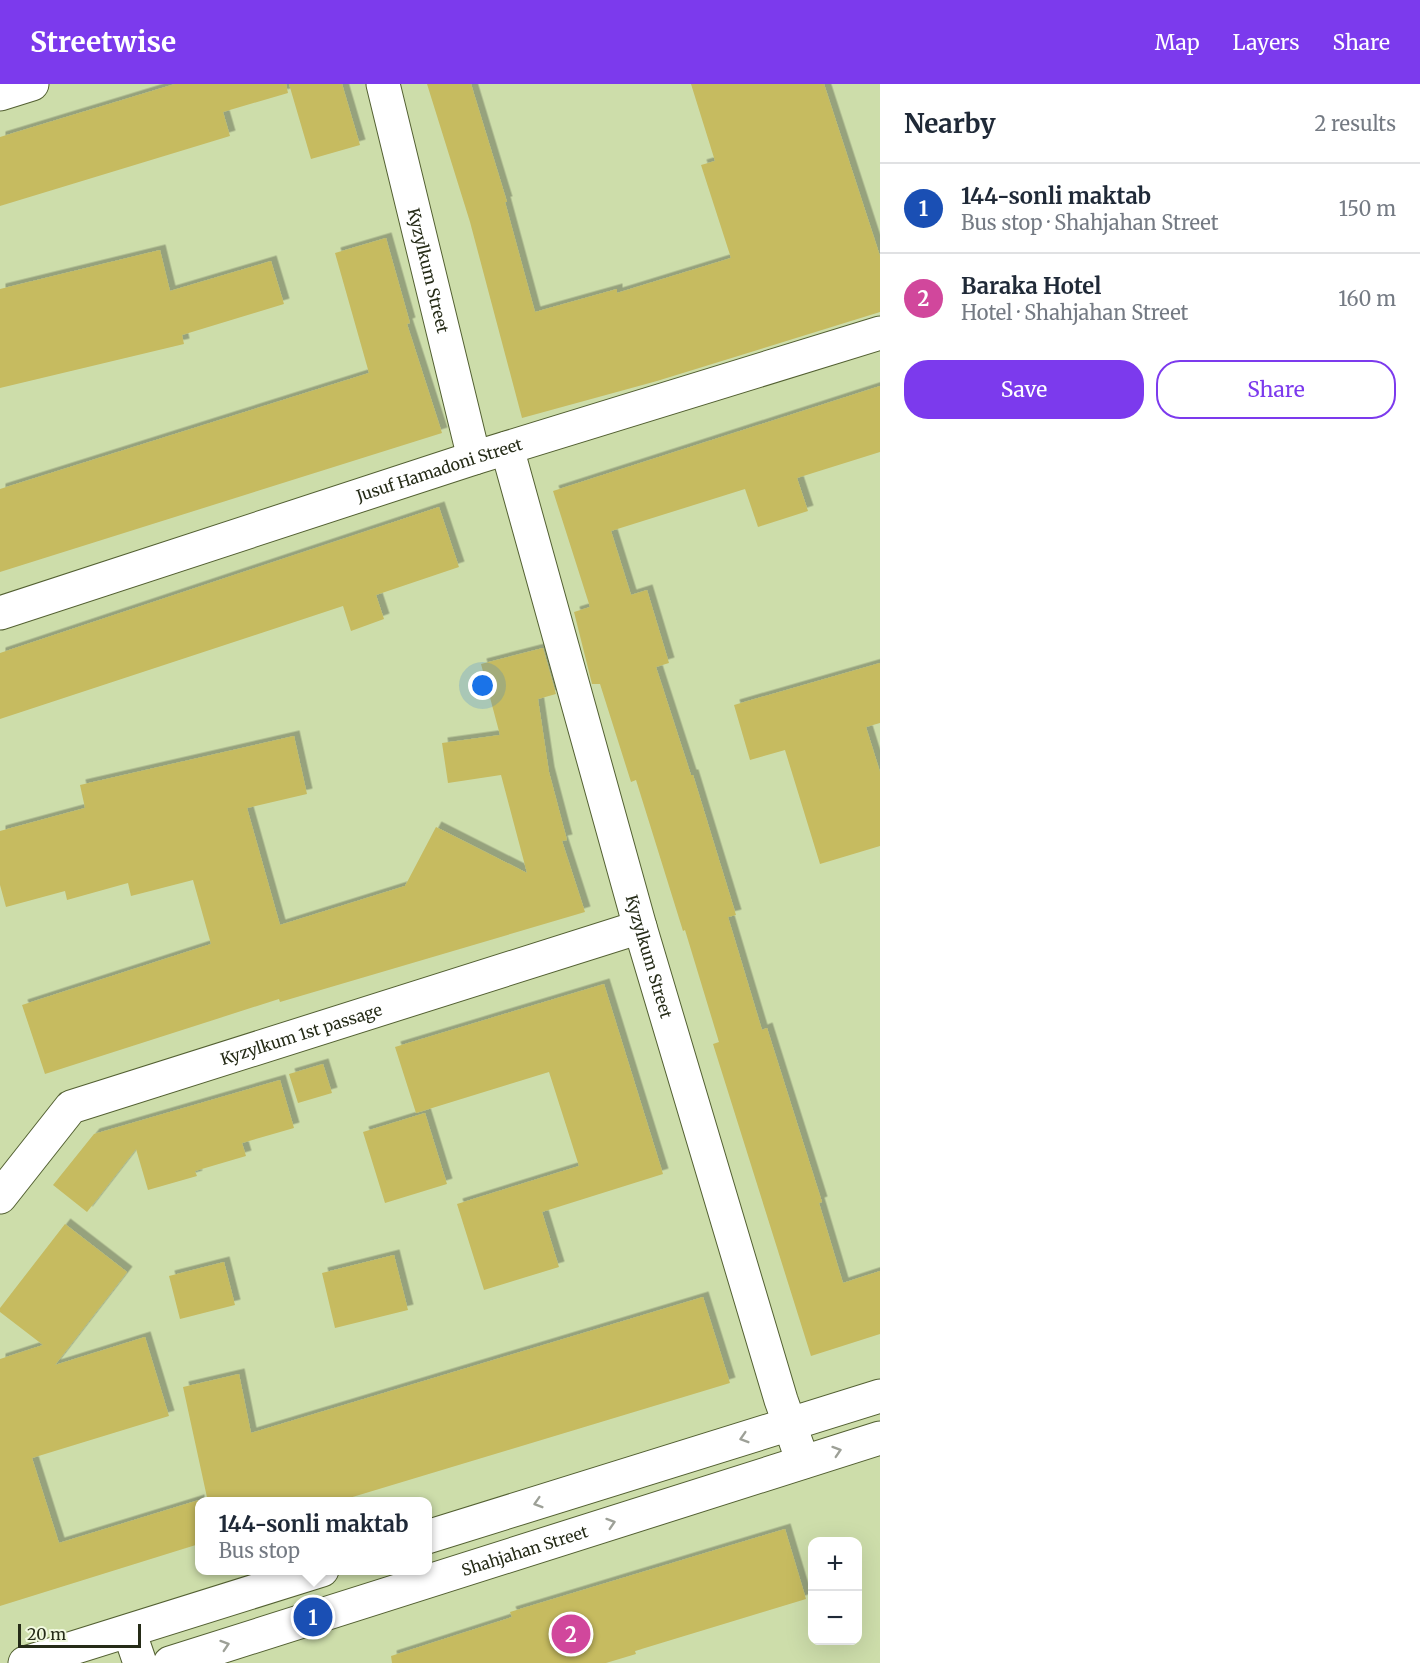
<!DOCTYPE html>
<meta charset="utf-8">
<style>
:root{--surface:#fff;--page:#f6f6f7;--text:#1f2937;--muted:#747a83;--line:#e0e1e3;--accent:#7c3aed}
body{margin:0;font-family:Merriweather,serif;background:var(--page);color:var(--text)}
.controls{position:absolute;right:18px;bottom:18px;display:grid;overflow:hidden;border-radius:12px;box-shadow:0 6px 24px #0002}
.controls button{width:54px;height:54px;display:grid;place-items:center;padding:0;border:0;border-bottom:2px solid var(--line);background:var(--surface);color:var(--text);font:30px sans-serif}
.scale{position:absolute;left:18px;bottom:15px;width:123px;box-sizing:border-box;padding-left:6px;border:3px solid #252b17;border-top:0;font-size:16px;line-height:21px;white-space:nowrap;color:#252b17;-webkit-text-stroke:4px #f2fae0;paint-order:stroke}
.you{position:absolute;left:483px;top:602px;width:21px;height:21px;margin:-15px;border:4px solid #fff;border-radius:50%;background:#1a73e8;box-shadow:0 0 0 9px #1a73e833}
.badge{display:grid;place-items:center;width:39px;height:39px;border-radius:50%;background:var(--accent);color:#fff;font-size:20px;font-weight:700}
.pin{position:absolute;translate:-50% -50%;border:3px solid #fff;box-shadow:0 2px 6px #0006}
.popup{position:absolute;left:195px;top:1413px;width:237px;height:78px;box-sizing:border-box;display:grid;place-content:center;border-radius:12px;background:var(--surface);filter:drop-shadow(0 2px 4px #0005);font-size:20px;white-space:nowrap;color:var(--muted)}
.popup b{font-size:22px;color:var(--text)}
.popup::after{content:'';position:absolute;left:50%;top:100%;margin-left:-12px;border:12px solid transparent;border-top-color:var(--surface)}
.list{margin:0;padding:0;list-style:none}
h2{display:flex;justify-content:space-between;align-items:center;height:78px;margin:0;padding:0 24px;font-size:26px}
h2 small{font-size:20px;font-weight:400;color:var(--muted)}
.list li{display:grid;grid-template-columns:39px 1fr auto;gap:18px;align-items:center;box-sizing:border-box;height:90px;padding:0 24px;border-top:2px solid var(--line)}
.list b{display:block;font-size:22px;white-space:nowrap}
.list p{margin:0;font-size:20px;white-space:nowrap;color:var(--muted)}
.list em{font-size:20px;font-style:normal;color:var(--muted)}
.actions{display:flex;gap:12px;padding:18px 24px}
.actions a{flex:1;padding:14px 0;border:2px solid var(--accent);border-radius:24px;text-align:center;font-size:21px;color:var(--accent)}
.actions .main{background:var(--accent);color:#fff}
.map{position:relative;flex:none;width:880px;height:1579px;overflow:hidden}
header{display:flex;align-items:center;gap:36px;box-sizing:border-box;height:84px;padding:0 30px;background:var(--accent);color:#fff}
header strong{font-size:28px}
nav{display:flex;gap:33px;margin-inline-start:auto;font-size:21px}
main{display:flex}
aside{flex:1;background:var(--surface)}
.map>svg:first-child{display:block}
.building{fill:#c6bb61;filter:url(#shadow)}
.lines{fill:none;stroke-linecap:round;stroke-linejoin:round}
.minor-casing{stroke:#536032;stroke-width:35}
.major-casing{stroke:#536032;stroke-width:35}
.minor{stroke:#fff;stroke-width:33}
.major{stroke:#fff;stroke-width:33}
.oneway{stroke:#9da097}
.labels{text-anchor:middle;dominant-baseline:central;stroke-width:4.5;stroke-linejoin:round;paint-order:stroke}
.street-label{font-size:16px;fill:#252b17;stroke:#f2fae0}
</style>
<header>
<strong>Streetwise</strong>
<nav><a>Map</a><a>Layers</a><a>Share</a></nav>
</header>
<main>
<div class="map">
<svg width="880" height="1579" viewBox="0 0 880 1579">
<defs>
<filter id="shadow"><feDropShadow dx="5.5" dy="-5.5" stdDeviation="0" flood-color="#0004"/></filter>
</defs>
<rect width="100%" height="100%" fill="#cdddaa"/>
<path class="building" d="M 175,0 L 286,0 L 288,9 L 223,28 L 230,52 L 0,122 L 0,53 Z
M 289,0 L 342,0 L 360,61 L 311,75 Z
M 427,0 L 471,0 L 507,118 L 505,118 L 535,228 L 617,205 L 617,209 L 731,174 L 701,81 L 715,77 L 691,0 L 824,0 L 880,172 L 880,228 L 657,297 L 522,334 L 470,138 Z
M 386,154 L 410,239 L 407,240 L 442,349 L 0,488 L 0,405 L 369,289 L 335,169 Z
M 160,166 L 170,207 L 271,177 L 284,220 L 182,251 L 184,260 L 0,304 L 0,205 Z
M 880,302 L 880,368 L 797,394 L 808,427 L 758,443 L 745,405 L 611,447 L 631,511 L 647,506 L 669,579 L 656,583 L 691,691 L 693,691 L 736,831 L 728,833 L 762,946 L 767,944 L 822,1118 L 819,1119 L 843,1199 L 880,1187 L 880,1250 L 811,1272 L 713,960 L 719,958 L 685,846 L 683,847 L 636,696 L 631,698 L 600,600 L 592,600 L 574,528 L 590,523 L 553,407 Z
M 439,423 L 459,483 L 376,511 L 384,535 L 351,547 L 343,522 L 0,635 L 0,569 Z
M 543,564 L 556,610 L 538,615 L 549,688 L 567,756 L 562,757 L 585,828 L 280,918 L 279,915 L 45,990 L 22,921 L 211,860 L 193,796 L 131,812 L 128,799 L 67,816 L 65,807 L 6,823 L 0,801 L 0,747 L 85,724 L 80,701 L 294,652 L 307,710 L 247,724 L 280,841 L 405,802 L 436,743 L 527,789 L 501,691 L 448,699 L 442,659 L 500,651 L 481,580 Z
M 880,579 L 880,639 L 866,643 L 880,688 L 880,762 L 820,780 L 785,666 L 750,676 L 734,621 Z
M 604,900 L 663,1090 L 542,1128 L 559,1183 L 484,1206 L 457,1120 L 579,1082 L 549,988 L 416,1029 L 395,963 Z
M 323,980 L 332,1009 L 298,1019 L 289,990 Z
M 280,996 L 294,1044 L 242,1059 L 246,1072 L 195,1087 L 197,1092 L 148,1106 L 136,1065 L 87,1128 L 53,1101 L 94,1050 Z
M 425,1029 L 447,1100 L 385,1119 L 363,1048 Z
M 65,1140 L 127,1188 L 55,1281 L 145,1253 L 169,1332 L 32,1374 L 59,1459 L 199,1416 L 199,1460 L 0,1522 L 0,1275 L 43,1261 L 0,1228 L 0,1224 Z
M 394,1171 L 408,1226 L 335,1244 L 322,1189 Z
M 224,1178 L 235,1221 L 180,1235 L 169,1192 Z
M 703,1213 L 730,1299 L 336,1418 L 208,1418 L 183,1303 L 239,1290 L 251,1349 Z
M 785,1445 L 806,1515 L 635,1567 L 636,1570 L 606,1579 L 392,1579 L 391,1572 L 512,1533 L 510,1528 Z"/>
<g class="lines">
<g class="minor-casing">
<g id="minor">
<path id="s1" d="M 383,0 L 474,374"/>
<path d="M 0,10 L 32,0"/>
<path id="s2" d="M 507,364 L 640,843 L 781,1316 L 803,1378"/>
<path id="s3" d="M 0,529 L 474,374 L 880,249"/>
<path id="s4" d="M 0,1113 L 71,1023 L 640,843"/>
<path d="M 129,1547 L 140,1579"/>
</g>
</g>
<g class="major-casing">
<g id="major">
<path d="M 427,1453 L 880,1312"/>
<path d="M 25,1579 L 322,1486"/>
<path id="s5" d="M 170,1579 L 880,1354"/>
</g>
</g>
<use href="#minor" class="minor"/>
<use href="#major" class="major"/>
</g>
<defs><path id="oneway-chevron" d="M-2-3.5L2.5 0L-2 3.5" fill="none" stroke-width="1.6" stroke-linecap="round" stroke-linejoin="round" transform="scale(1.5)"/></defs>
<g class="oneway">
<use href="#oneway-chevron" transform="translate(744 1354) rotate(163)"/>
<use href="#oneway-chevron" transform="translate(837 1367) rotate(-18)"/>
<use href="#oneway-chevron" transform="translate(538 1419) rotate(163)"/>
<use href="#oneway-chevron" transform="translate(611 1439) rotate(-18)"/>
<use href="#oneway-chevron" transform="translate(225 1561) rotate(-18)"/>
</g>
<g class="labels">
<g class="street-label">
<text stroke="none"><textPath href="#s1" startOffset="192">Kyzylkum Street</textPath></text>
<text stroke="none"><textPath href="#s3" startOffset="462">Jusuf Hamadoni Street</textPath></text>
<text stroke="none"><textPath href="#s2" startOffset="528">Kyzylkum Street</textPath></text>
<text stroke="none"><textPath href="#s4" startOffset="356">Kyzylkum 1st passage</textPath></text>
<text stroke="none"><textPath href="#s5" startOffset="372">Shahjahan Street</textPath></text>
</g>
</g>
</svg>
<div class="controls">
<button>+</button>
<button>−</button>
</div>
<div class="scale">20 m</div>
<div class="you"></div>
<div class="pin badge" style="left:313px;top:1533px;background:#1a4fb4">1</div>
<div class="popup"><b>144-sonli maktab</b>Bus stop</div>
<div class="pin badge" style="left:571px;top:1550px;background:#d1479c">2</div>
</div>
<aside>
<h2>Nearby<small>2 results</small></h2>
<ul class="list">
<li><span class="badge" style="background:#1a4fb4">1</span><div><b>144-sonli maktab</b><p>Bus stop · Shahjahan Street</p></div><em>150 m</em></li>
<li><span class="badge" style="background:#d1479c">2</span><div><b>Baraka Hotel</b><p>Hotel · Shahjahan Street</p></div><em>160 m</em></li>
</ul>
<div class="actions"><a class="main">Save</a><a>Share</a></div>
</aside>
</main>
